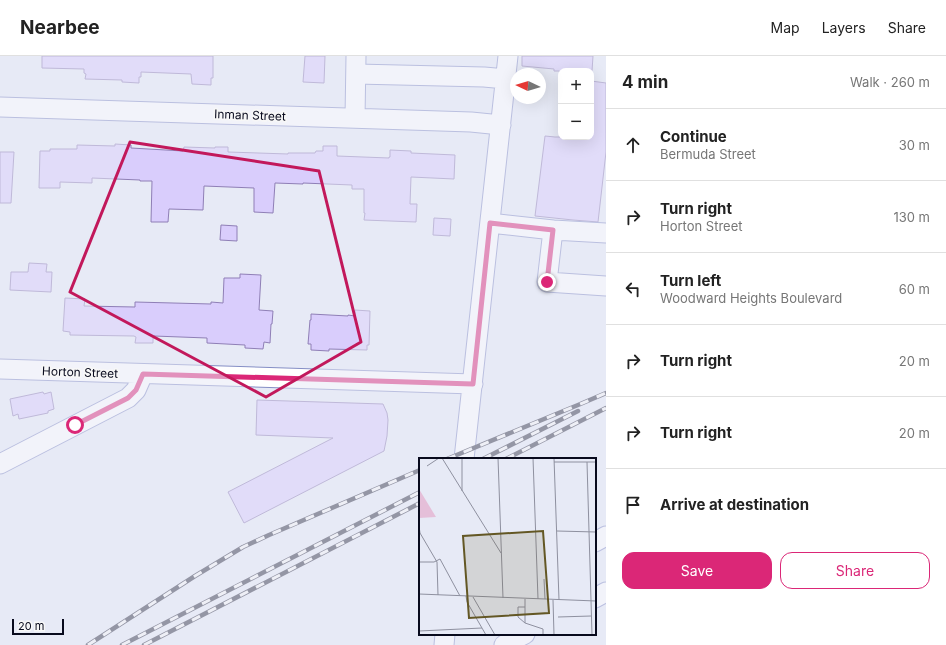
<!DOCTYPE html>
<meta charset="utf-8">
<style>
:root{--surface:#fff;--page:#f6f6f6;--text:#222;--muted:#767676;--line:#e0e0e0;--accent:#db2777}
body{margin:0;font-family:Inter,sans-serif;background:var(--page);color:var(--text)}
.controls{position:absolute;right:12px;top:12px;display:grid;overflow:hidden;border-radius:8px;box-shadow:0 4px 16px #0002}
.controls button{width:36px;height:36px;display:grid;place-items:center;padding:0;border:0;border-bottom:1px solid var(--line);background:var(--surface);color:var(--text);font:20px sans-serif}
.compass{position:absolute;left:510px;top:12px;width:36px;height:36px;border-radius:50%;background:var(--surface);box-shadow:0 4px 16px #0002;rotate:274deg}
.scale{position:absolute;left:12px;bottom:10px;width:52px;box-sizing:border-box;padding-left:4px;border:2px solid #080a1d;border-top:0;font-size:11px;line-height:14px;white-space:nowrap;color:#080a1d;-webkit-text-stroke:3px #f7f7f7;paint-order:stroke}
.stop{position:absolute;width:12px;height:12px;margin:-9px;border:3px solid #db2777;border-radius:50%;background:#fff}
.stop.end{background:#db2777;border-color:#fff;box-shadow:0 1px 4px #0008}
.list{margin:0;padding:0;list-style:none}
h2{display:flex;justify-content:space-between;align-items:center;height:52px;margin:0;padding:0 16px;font-size:17px}
h2 small{font-size:13px;font-weight:400;color:var(--muted)}
.list li{display:grid;grid-template-columns:26px 1fr auto;gap:12px;align-items:center;box-sizing:border-box;height:72px;padding:0 16px;border-top:1px solid var(--line)}
.list b{display:block;font-size:15px;white-space:nowrap}
.list p{margin:0;font-size:13px;white-space:nowrap;color:var(--muted)}
.list em{font-size:13px;font-style:normal;color:var(--muted)}
.actions{display:flex;gap:8px;padding:12px 16px}
.actions a{flex:1;padding:9px 0;border:1px solid var(--accent);border-radius:12px;text-align:center;font-size:14px;color:var(--accent)}
.actions .main{background:var(--accent);color:#fff}
.icon{flex:none;width:22px;height:22px;fill:none;stroke:currentColor;stroke-width:2;stroke-linecap:round;stroke-linejoin:round}
.map{position:relative;flex:none;width:606px;height:589px;overflow:hidden}
header{display:flex;align-items:center;gap:24px;box-sizing:border-box;height:56px;padding:0 20px;background:var(--surface);border-bottom:1px solid var(--line)}
header strong{font-size:19px}
nav{display:flex;gap:22px;margin-inline-start:auto;font-size:14px}
main{display:flex}
aside{flex:1;background:var(--surface)}
.map>svg:first-child{display:block}
.building{fill:#d9cdfc;stroke:#8f7fb6}
.lines{fill:none;stroke-linecap:round;stroke-linejoin:round}
.minor-casing{stroke:#858ec5;stroke-width:21}
.minor{stroke:#fff;stroke-width:19}
.rail-casing{stroke:#2f3143;stroke-width:4.5}
.rail{stroke:#f7f7f7;stroke-width:3;stroke-dasharray:9;stroke-linecap:butt}
.route{stroke:#db2777;stroke-width:5}
.marked{fill:none;stroke:#c2185b;stroke-width:3;stroke-linejoin:round}
.labels{text-anchor:middle;dominant-baseline:central;stroke-width:3.5;stroke-linejoin:round;paint-order:stroke}
.street-label{font-size:12px;fill:#080a1d;stroke:#f7f7f7}
.inset-road{fill:none;stroke:#8e909f;stroke-width:1}
.view{fill:#635724;fill-opacity:0.15;stroke:#635724;stroke-width:2}
.inset-edge{fill:none;stroke:#080a1d;stroke-width:2}
</style>
<header>
<strong>Nearbee</strong>
<nav><a>Map</a><a>Layers</a><a>Share</a></nav>
</header>
<main>
<div class="map">
<svg width="606" height="589" viewBox="0 0 606 589">
<rect width="100%" height="100%" fill="#e7eaf6"/>
<path class="building" d="M 42,0 L 213,0 L 213,22 L 211,22 L 211,29 L 192,28 L 191,18 L 141,16 L 141,21 L 139,21 L 139,27 L 122,26 L 122,24 L 85,23 L 86,18 L 84,17 L 84,13 L 42,12 Z
M 305,0 L 325,0 L 324,27 L 303,26 Z
M 522,0 L 593,0 L 592,15 L 554,15 L 554,13 L 522,10 Z
M 591,25 L 606,27 L 606,96 L 598,166 L 573,164 L 535,160 L 545,80 L 555,81 L 591,81 Z
M 115,88 L 131,89 L 131,92 L 183,95 L 184,91 L 215,92 L 215,91 L 228,91 L 228,96 L 288,98 L 288,97 L 315,97 L 316,95 L 323,95 L 323,90 L 337,90 L 337,100 L 389,102 L 389,101 L 390,101 L 390,94 L 411,95 L 411,97 L 455,99 L 454,123 L 411,121 L 410,148 L 417,148 L 416,166 L 364,164 L 365,157 L 364,157 L 364,133 L 352,133 L 352,129 L 303,127 L 303,128 L 275,127 L 273,157 L 254,156 L 254,132 L 204,130 L 203,154 L 169,153 L 168,166 L 151,166 L 152,125 L 140,125 L 140,124 L 92,122 L 92,127 L 60,126 L 60,132 L 39,132 L 40,95 L 50,95 L 50,93 L 77,93 L 77,89 L 115,90 Z
M 0,96 L 14,96 L 11,147 L 0,147 Z
M 434,162 L 451,163 L 450,180 L 433,179 Z
M 221,169 L 237,170 L 237,185 L 220,184 Z
M 29,207 L 47,208 L 46,216 L 52,216 L 51,236 L 10,234 L 11,216 L 28,216 Z
M 240,218 L 261,219 L 259,254 L 273,255 L 272,268 L 271,268 L 270,287 L 264,286 L 263,293 L 245,292 L 245,289 L 207,287 L 207,282 L 154,280 L 154,282 L 153,282 L 153,287 L 135,287 L 136,281 L 134,280 L 70,279 L 70,276 L 63,275 L 65,242 L 85,243 L 84,250 L 135,251 L 135,246 L 211,248 L 211,246 L 223,247 L 224,222 L 240,222 Z
M 355,254 L 370,255 L 369,289 L 367,289 L 367,294 L 329,293 L 329,295 L 311,294 L 311,288 L 308,288 L 310,264 L 311,264 L 311,258 L 348,260 L 348,259 L 355,260 Z
M 43,336 L 44,338 L 51,336 L 54,353 L 48,355 L 48,357 L 19,363 L 18,358 L 13,360 L 10,343 Z
M 257,344 L 383,348 L 387,357 L 388,364 L 387,380 L 384,395 L 244,467 L 228,436 L 333,382 L 256,379 Z"/>
<g class="lines">
<g class="minor-casing">
<path id="minor" d="M 356,18 L 484,21 L 506,23
M 0,51 L 471,66 L 501,69
M 355,62 L 356,0
M 490,167 L 553,174 L 547,226 L 606,230
M 553,174 L 606,177
M 0,313 L 473,328
M 464,403 L 508,0
M 0,408 L 128,342 L 136,334 L 143,318
M 595,486 L 606,480
M 595,542 L 606,536
M 444,589 L 445,578
M 504,589 L 525,578"/>
</g>
<use href="#minor" class="minor"/>
<g class="rail-casing">
<path id="rail" d="M 447,403 L 578,349 L 606,337
M 483,403 L 578,355
M 506,403 L 606,352
M 88,589 L 195,520 L 243,491 L 269,479 L 420,414
M 122,589 L 420,436
M 144,589 L 420,447"/>
</g>
<use href="#rail" class="rail"/>
</g>
<g class="lines">
<path class="route" d="M 75,369 L 128,342 L 136,334 L 143,318 L 473,328 L 490,167 L 553,174 L 547,226"/>
</g>
<path d="M0 0H606V589H0ZM 130,86 L 319,115 L 361,286 L 266,341 L 70,236 Z" fill="#e7eaf6" fill-opacity=".55" fill-rule="evenodd"/>
<path class="marked" d="M 130,86 L 319,115 L 361,286 L 266,341 L 70,236 Z"/>
<g class="labels">
<g class="street-label">
<text transform="translate(250 59) rotate(2)">Inman Street</text>
<text transform="translate(80 316) rotate(2)">Horton Street</text>
</g>
</g>
<g transform="translate(419 402)">
<rect width="177" height="177" fill="#e7eaf6"/>
<path d="M 0,31 L 17,59 L 0,60 Z" fill="#e5bfd9"/>
<path class="inset-road" d="M 23,0 L 82,95M 43,0 L 43,33M 79,0 L 84,140M 114,0 L 119,141M 135,0 L 140,142M 135,4 L 177,4M 168,4 L 173,177M 8,8 L 20,0M 0,68 L 1,75 L 18,104 L 19,137M 138,73 L 177,74M 0,104 L 15,104 L 21,101 L 41,138M 125,121 L 126,141M 0,136 L 177,143M 47,138 L 48,144 L 67,177M 54,139 L 76,177M 134,142 L 135,177M 106,149 L 106,165 L 124,171 L 124,177M 139,159 L 172,158M 106,165 L 99,159 L 99,149 L 106,149 L 106,141M 0,173 L 63,170"/>
<path class="view" d="M 124,73 L 130,155 L 50,160 L 44,78 Z"/>
<rect width="177" height="177" class="inset-edge"/>
</g>
</svg>
<div class="controls">
<button>+</button>
<button>−</button>
</div>
<svg class="compass" viewBox="-18 -18 36 36"><path d="M0-13l5 13h-10z" fill="#e53935"/><path d="M0 13l5-13h-10z" fill="#767676"/></svg>
<div class="scale">20 m</div>
<div class="stop" style="left:75px;top:369px"></div>
<div class="stop end" style="left:547px;top:226px"></div>
</div>
<aside>
<h2>4 min<small>Walk · 260 m</small></h2>
<ul class="list">
<li><svg class="icon" aria-label="ahead" viewBox="0 0 24 24"><path d="M12 20V5M6 11l6-6 6 6"/></svg><div><b>Continue</b><p>Bermuda Street</p></div><em>30 m</em></li>
<li><svg class="icon" aria-label="right" viewBox="0 0 24 24"><path d="M7 20v-9h11M14 6l5 5-5 5"/></svg><div><b>Turn right</b><p>Horton Street</p></div><em>130 m</em></li>
<li><svg class="icon" aria-label="left" viewBox="0 0 24 24"><path d="M17 20v-9H6M10 6l-5 5 5 5"/></svg><div><b>Turn left</b><p>Woodward Heights Boulevard</p></div><em>60 m</em></li>
<li><svg class="icon" aria-label="right" viewBox="0 0 24 24"><path d="M7 20v-9h11M14 6l5 5-5 5"/></svg><div><b>Turn right</b></div><em>20 m</em></li>
<li><svg class="icon" aria-label="right" viewBox="0 0 24 24"><path d="M7 20v-9h11M14 6l5 5-5 5"/></svg><div><b>Turn right</b></div><em>20 m</em></li>
<li><svg class="icon" aria-label="arrive" viewBox="0 0 24 24"><path d="M6 21V4h12l-3 4 3 4H6"/></svg><div><b>Arrive at destination</b></div></li>
</ul>
<div class="actions"><a class="main">Save</a><a>Share</a></div>
</aside>
</main>
